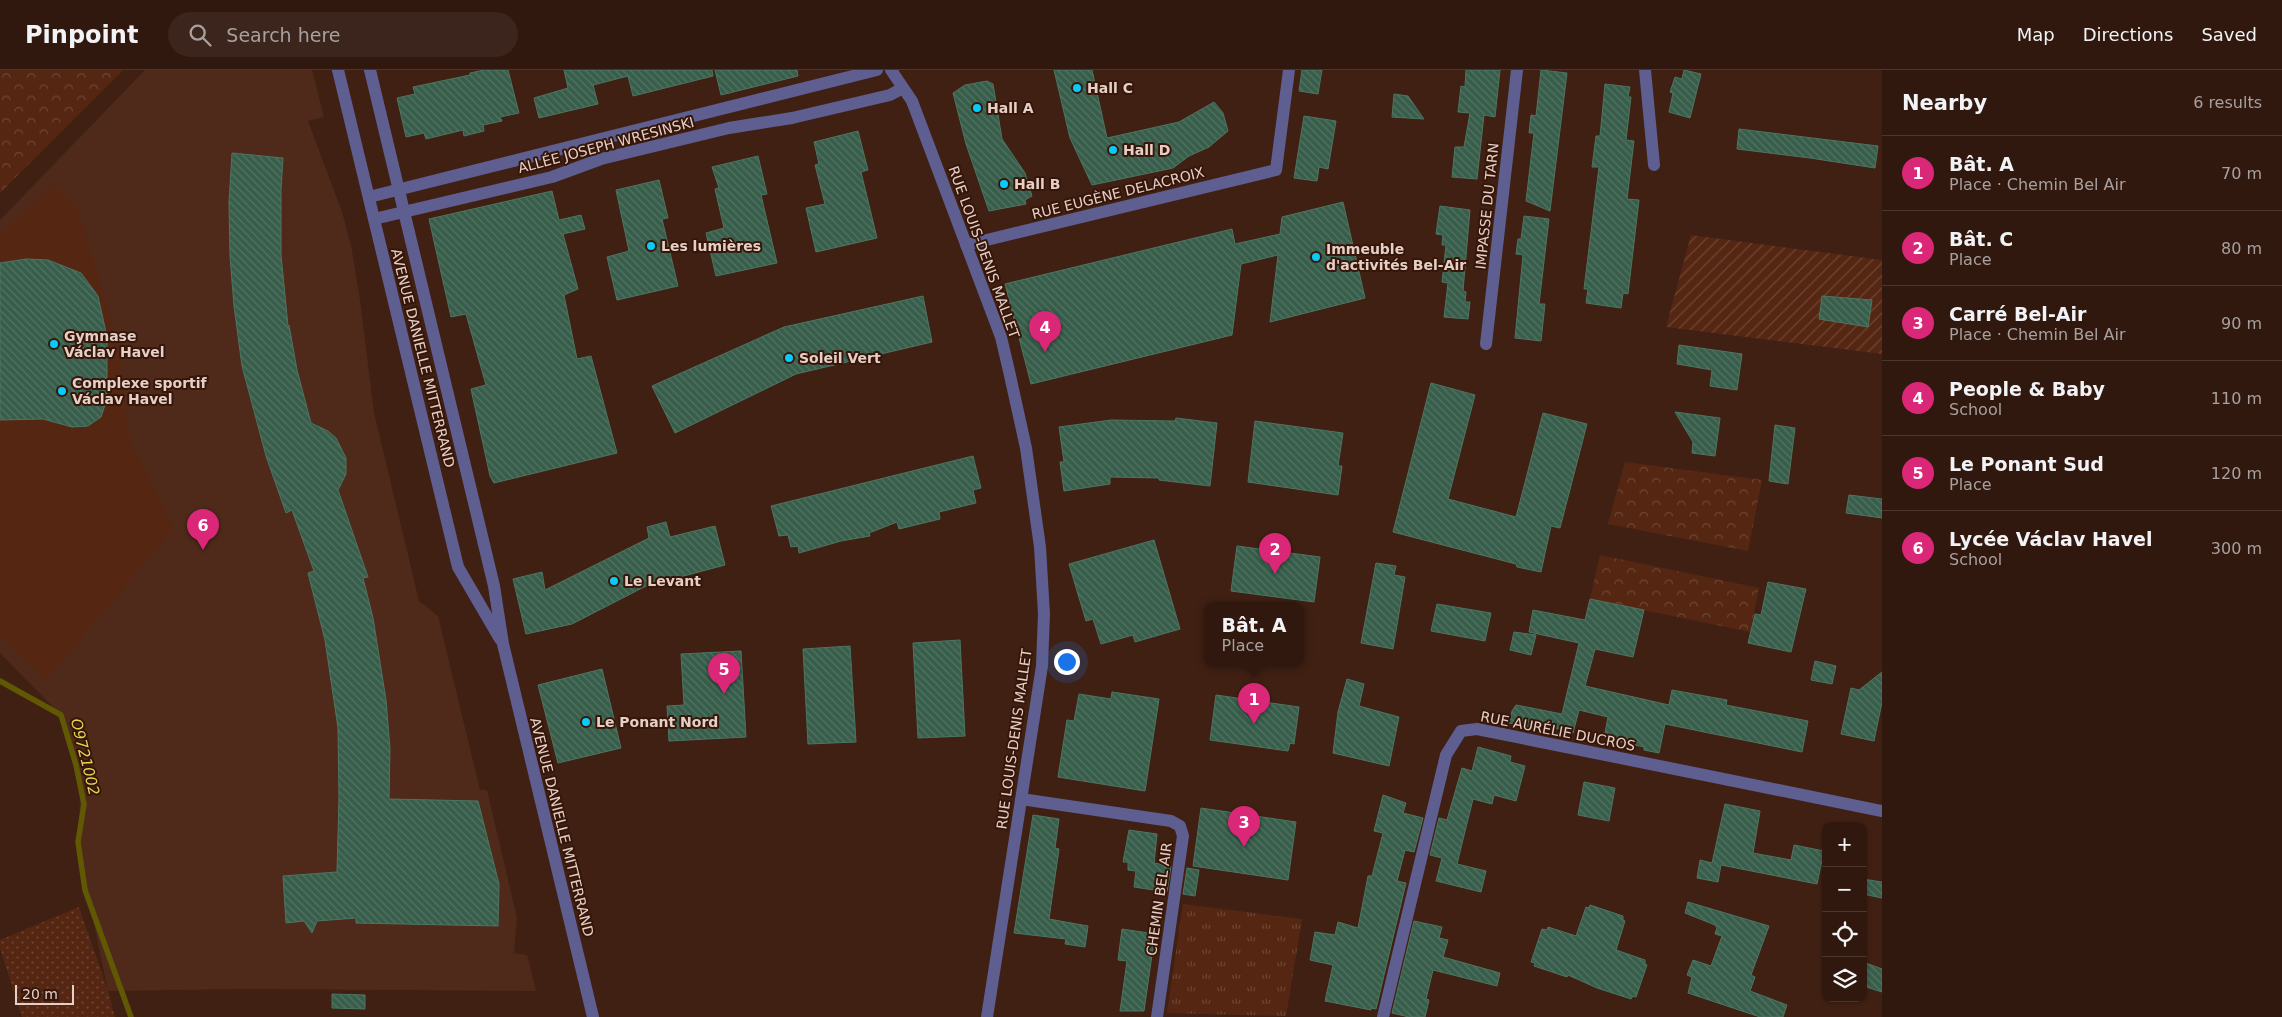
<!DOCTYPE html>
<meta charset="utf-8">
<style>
:root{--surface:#30180e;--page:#3c251c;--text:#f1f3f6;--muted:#a8a09e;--line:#4b372e;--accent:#db2777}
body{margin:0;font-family:"DejaVu Sans",sans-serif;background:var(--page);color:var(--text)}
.controls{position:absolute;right:15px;bottom:15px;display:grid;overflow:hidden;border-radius:10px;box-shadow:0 1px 4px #0004}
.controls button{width:45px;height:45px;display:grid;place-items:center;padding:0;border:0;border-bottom:1px solid var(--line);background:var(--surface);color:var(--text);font:25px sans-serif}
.scale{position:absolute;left:15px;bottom:12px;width:59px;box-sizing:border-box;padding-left:5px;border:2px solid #e5cfc7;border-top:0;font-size:14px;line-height:18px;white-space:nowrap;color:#e5cfc7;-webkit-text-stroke:4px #351609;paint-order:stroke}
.you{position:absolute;left:1066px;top:591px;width:18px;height:18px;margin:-12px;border:4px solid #fff;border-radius:50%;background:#1a73e8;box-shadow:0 0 0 8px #1a73e833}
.badge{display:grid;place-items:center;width:32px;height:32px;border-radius:50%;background:var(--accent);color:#fff;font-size:16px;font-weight:700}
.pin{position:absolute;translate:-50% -41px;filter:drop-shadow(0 1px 2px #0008)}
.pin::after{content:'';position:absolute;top:26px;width:18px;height:15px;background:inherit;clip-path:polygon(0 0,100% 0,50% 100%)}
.popup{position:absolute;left:1204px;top:532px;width:100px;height:65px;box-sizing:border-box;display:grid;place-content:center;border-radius:10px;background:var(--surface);filter:drop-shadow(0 1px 4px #0005);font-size:16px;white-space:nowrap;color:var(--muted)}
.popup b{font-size:19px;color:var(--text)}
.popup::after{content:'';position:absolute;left:50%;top:100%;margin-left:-10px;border:10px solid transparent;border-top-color:var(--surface)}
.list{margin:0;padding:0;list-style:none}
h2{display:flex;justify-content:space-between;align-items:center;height:65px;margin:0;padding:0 20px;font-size:21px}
h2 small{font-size:16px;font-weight:400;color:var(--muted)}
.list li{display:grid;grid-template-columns:32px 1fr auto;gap:15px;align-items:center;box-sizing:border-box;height:75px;padding:0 20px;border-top:1px solid var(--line)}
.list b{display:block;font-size:19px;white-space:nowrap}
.list p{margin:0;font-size:16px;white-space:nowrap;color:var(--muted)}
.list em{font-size:16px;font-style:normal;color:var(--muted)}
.icon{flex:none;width:28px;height:28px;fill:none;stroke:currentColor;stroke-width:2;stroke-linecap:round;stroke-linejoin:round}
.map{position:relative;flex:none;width:1882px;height:947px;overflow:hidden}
header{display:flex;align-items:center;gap:30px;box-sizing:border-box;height:70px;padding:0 25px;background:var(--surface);border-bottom:1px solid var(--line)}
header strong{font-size:24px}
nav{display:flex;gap:28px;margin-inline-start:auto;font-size:18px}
.search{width:350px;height:45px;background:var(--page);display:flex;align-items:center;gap:12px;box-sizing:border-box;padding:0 18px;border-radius:28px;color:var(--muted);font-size:19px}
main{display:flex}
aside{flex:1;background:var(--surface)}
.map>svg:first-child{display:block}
.built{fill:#4f2a1a}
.grass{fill:url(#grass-tufts)}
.forest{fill:url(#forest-crowns)}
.park{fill:url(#park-dots)}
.garden{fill:url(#garden-furrows)}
.pitch{fill:#552713}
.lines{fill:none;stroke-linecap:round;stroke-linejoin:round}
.stream{stroke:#615804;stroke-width:5.5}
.building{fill:url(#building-back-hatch);stroke:#4d7562}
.minor{stroke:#5e5e91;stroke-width:12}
.poi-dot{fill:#08cbfa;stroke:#351609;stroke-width:2}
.labels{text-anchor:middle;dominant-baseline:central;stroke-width:4;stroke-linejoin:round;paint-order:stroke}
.poi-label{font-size:14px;font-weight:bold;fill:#e5cfc7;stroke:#351609;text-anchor:start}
.street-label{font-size:14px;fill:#e5cfc7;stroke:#351609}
.water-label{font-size:15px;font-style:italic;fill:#e2d352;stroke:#351609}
</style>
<header>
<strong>Pinpoint</strong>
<div class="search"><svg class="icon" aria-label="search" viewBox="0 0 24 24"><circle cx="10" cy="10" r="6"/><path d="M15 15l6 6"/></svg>Search here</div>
<nav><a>Map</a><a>Directions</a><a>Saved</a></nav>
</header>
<main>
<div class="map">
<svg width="1882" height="947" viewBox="0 0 1882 947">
<defs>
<pattern id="grass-tufts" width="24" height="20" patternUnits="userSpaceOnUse" patternTransform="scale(1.25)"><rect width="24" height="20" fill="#552713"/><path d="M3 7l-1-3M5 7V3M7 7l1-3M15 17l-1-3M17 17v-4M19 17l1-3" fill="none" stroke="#6d4534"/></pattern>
<pattern id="forest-crowns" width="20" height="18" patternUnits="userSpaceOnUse" patternTransform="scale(1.25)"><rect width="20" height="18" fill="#552713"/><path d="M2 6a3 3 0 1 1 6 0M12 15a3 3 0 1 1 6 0" fill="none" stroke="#6d4534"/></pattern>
<pattern id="park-dots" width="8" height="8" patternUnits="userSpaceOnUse" patternTransform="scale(1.25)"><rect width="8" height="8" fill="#552713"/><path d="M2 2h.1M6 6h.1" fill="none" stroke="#6d4534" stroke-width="1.8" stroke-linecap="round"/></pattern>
<pattern id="garden-furrows" width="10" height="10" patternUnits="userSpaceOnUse" patternTransform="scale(1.25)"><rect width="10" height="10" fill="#552713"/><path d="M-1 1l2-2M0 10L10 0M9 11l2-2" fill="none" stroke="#6d4534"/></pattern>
<pattern id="building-back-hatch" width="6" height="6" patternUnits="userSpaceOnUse" patternTransform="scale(1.25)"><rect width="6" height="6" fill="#375d4b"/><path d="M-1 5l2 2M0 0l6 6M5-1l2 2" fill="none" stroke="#547363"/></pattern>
</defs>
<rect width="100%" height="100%" fill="#402013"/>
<path class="built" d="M 145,0 L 312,0 L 324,47 L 308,51 L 342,142 L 351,175 L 360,230 L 374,343 L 419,531 L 438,546 L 480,720 L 487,720 L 517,848 L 514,883 L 527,885 L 536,921 L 243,919 L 108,921 L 79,782 L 80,711 L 61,645 L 0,583 L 0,150 Z"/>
<path class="grass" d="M 1183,834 L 1302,849 L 1286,946 L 1167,943 Z"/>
<path class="forest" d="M 0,0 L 123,0 L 0,123 Z
M 1625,392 L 1762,410 L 1748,481 L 1608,454 Z
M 1600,485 L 1759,518 L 1750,562 L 1590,529 Z"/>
<path class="park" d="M 79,837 L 108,921 L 115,947 L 22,947 L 0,878 L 0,870 Z"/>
<path class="garden" d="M 1691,165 L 1882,190 L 1882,284 L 1666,257 Z"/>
<path class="pitch" d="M 55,114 L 77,136 L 119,274 L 129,368 L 174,458 L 47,610 L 0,565 L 0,164 Z"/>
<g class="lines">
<path class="stream" d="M 0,611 L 61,645 L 76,695 L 84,734 L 78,772 L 85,820 L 131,947"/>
</g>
<path class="building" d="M 484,0 L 508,0 L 519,43 L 500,47 L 502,51 L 483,55 L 484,61 L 464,66 L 463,60 L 426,69 L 424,63 L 406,67 L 397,28 L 415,24 L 413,17 L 470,5 L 470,3 Z
M 564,0 L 712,0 L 713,6 L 633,26 L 628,6 L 593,15 L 598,34 L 539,48 L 534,28 L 568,18 Z
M 715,0 L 797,0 L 798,6 L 721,25 Z
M 1054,0 L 1092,0 L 1107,68 L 1179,52 L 1214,32 L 1223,43 L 1228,61 L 1209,77 L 1189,86 L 1173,98 L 1092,115 L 1070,68 Z
M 1302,0 L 1322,0 L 1318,24 L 1299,21 Z
M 1466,0 L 1500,0 L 1495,47 L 1484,45 L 1477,109 L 1452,107 L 1455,77 L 1464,77 L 1470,43 L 1458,42 L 1461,16 L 1465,17 Z
M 1541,0 L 1567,3 L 1550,141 L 1526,131 L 1534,63 L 1529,63 L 1531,45 L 1536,46 Z
M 1684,0 L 1701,4 L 1690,48 L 1669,42 L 1673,23 L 1670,22 L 1675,7 L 1682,9 Z
M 987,11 L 993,14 L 1002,69 L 1025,103 L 1032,126 L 1025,130 L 1026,134 L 989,141 L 966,74 L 953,23 L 965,15 Z
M 1605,14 L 1630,17 L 1628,27 L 1631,27 L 1626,70 L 1634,71 L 1627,129 L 1639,130 L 1628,224 L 1623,223 L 1621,238 L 1586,233 L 1588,219 L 1584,219 L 1599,97 L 1592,97 L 1596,66 L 1600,66 Z
M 1394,24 L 1408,26 L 1424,49 L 1392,47 Z
M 1304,46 L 1336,51 L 1328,99 L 1319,97 L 1317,111 L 1294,108 Z
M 1739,59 L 1878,76 L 1875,98 L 1810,88 L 1737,79 Z
M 858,61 L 868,100 L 861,102 L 877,168 L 816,182 L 806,138 L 825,134 L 815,95 L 819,94 L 814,72 Z
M 232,83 L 283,88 L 281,120 L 281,185 L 288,256 L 289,255 L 297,300 L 311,353 L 328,361 L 336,368 L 346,388 L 346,404 L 338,420 L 368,507 L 363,508 L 373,548 L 386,630 L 390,679 L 389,729 L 478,731 L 499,814 L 498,856 L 356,853 L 356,848 L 317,851 L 312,863 L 304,851 L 286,853 L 283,806 L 337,802 L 339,728 L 338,658 L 325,570 L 308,503 L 314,501 L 292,440 L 286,443 L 266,386 L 242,296 L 234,236 L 230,186 L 229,132 Z
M 758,86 L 767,124 L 761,125 L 777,193 L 716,206 L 706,163 L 724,158 L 715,119 L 719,118 L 712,97 Z
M 659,110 L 668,148 L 662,149 L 678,216 L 617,230 L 607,187 L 629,181 L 616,120 Z
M 552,121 L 559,150 L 581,145 L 585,159 L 563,164 L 578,219 L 564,225 L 577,289 L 591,286 L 617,383 L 494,413 L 490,406 L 471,319 L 486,315 L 466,244 L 451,247 L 429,149 Z
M 1343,132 L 1365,228 L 1270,252 L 1278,185 L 1241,194 L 1232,265 L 1031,314 L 1005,214 L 1232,159 L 1235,174 L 1280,164 L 1282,147 Z
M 1440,136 L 1470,140 L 1463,221 L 1466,222 L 1465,232 L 1470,232 L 1468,249 L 1444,247 L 1448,213 L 1442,212 L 1446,175 L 1442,175 L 1443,165 L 1436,164 Z
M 1524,146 L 1549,149 L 1539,234 L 1545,234 L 1541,271 L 1515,268 L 1523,185 L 1516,184 L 1518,169 L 1521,169 Z
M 26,189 L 48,190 L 81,203 L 98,226 L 107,267 L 107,319 L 106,332 L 101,347 L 88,356 L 72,357 L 43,349 L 0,350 L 0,193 Z
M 923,226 L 932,272 L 796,304 L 675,363 L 652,316 L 784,257 Z
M 1822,226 L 1872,230 L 1868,257 L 1819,249 Z
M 1679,275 L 1742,284 L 1737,320 L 1710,316 L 1712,300 L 1677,294 Z
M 1431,313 L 1475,325 L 1448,429 L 1516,447 L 1543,343 L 1587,354 L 1560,458 L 1551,456 L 1541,502 L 1517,497 L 1516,494 L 1393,462 Z
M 1675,342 L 1720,348 L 1715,386 L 1692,383 L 1693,372 Z
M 1176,348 L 1217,353 L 1210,416 L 1159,410 L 1159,408 L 1110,407 L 1110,414 L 1064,421 L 1060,392 L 1064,392 L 1059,357 L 1111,350 L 1175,351 Z
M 1255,351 L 1343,363 L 1338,396 L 1342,396 L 1338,425 L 1248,412 Z
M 1775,355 L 1795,358 L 1788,414 L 1769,411 Z
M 973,386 L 981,418 L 973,420 L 976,433 L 939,442 L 940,449 L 899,459 L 897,452 L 869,463 L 870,466 L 841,471 L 799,483 L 798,476 L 791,477 L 788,465 L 779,466 L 771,436 Z
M 1849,425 L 1882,429 L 1882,448 L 1846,443 Z
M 666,452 L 670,467 L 715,456 L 725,495 L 646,516 L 572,554 L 526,564 L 513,509 L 542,502 L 545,520 L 649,468 L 647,457 Z
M 1154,470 L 1180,559 L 1135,572 L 1133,565 L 1101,574 L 1093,549 L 1086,551 L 1069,494 Z
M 1237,476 L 1320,487 L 1314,532 L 1231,521 Z
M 1376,493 L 1396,496 L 1394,505 L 1405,507 L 1393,579 L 1361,573 Z
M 1768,512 L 1806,519 L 1791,582 L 1748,573 L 1755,544 L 1761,545 Z
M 1590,529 L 1644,540 L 1633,587 L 1595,579 L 1585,616 L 1669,635 L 1672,620 L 1727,630 L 1726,635 L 1808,651 L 1802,682 L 1665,654 L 1659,683 L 1644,680 L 1644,677 L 1604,668 L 1608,647 L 1579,640 L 1573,663 L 1551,657 L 1550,660 L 1544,660 L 1509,653 L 1512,641 L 1516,635 L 1562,644 L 1579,573 L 1529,562 L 1533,540 L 1585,550 Z
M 1437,534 L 1491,543 L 1485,571 L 1431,561 Z
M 1514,562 L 1536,565 L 1531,585 L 1510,580 Z
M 960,570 L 965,666 L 918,668 L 913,573 Z
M 850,576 L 856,672 L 808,674 L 803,579 Z
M 741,581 L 746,667 L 669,671 L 667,636 L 684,635 L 681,584 Z
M 1815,591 L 1836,596 L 1832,614 L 1811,610 Z
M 602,599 L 621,678 L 558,693 L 538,615 Z
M 1882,602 L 1882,632 L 1874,671 L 1841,664 L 1851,618 L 1859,620 Z
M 1347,609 L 1364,614 L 1359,636 L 1399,647 L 1389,696 L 1333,683 L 1338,642 Z
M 1112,622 L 1159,629 L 1145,721 L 1058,707 L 1067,650 L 1074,651 L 1079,624 L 1111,629 Z
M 1216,625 L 1299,637 L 1294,674 L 1290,673 L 1288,681 L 1210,670 Z
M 1478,677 L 1511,686 L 1510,692 L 1525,696 L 1516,731 L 1494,725 L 1492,734 L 1473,729 L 1457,794 L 1486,801 L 1481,822 L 1436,811 L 1442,788 L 1430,785 L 1439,748 L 1447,750 L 1462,698 L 1472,701 Z
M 1584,712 L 1615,718 L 1609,751 L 1578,745 Z
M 1383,725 L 1406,733 L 1403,743 L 1423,748 L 1414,782 L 1405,780 L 1397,811 L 1406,813 L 1376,939 L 1371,938 L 1371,940 L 1325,931 L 1333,895 L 1310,890 L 1315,862 L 1335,865 L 1338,852 L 1358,858 L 1368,806 L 1372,806 L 1383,763 L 1374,761 Z
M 1725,734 L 1760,741 L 1753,783 L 1791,790 L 1794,775 L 1824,781 L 1817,814 L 1721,795 L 1718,812 L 1697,808 L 1700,790 L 1712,793 Z
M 1201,738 L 1296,752 L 1288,810 L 1193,796 Z
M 1033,745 L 1059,749 L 1055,778 L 1059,779 L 1049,849 L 1088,856 L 1085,877 L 1065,874 L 1066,869 L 1014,863 Z
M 1129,760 L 1157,764 L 1154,793 L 1171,796 L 1167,822 L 1134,817 L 1136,801 L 1128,800 L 1128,792 L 1123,792 Z
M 1187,798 L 1199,800 L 1195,826 L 1183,824 Z
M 1863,809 L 1882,812 L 1882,828 L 1863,824 Z
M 1688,832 L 1769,856 L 1751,905 L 1755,907 L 1750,921 L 1787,935 L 1783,947 L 1760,947 L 1688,923 L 1692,907 L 1687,905 L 1693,890 L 1711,896 L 1722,866 L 1715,864 L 1717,858 L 1715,855 L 1685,843 Z
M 1590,835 L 1623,846 L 1623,850 L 1625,851 L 1616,880 L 1645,890 L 1645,894 L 1647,895 L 1636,927 L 1633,926 L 1631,929 L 1597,918 L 1568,905 L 1567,907 L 1534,896 L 1535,893 L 1531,892 L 1542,859 L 1547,860 L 1548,857 L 1576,866 L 1586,837 L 1589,838 Z
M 1414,851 L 1442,857 L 1439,868 L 1448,870 L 1443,887 L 1500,903 L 1497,916 L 1433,900 L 1426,929 L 1429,930 L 1425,947 L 1409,947 L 1392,943 Z
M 1122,859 L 1155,864 L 1144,941 L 1120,941 L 1127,891 L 1118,890 Z
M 1863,892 L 1882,899 L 1882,922 L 1863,916 Z
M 332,924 L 365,925 L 365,939 L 332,938 Z"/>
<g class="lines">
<path class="minor" d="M 338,0 L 458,497 L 500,569
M 370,0 L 494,516 L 503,574 L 593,947
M 891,0 L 912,31 L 1001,267 L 1009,301 L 1026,378 L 1040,477 L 1044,544 L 1042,596 L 987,947
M 1645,0 L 1654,95
M 369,127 L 877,0
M 374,149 L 552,107 L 601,89 L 729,58 L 792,48 L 890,25 L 903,18
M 966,175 L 1276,100 L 1289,0
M 1486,274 L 1517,0
M 1021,729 L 1171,751 L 1180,756 L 1183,766 L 1157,947
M 1383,947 L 1446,685 L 1461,661 L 1477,659 L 1882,741"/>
</g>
<g class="poi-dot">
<circle cx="1077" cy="18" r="5"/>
<circle cx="977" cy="38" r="5"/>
<circle cx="1113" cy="80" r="5"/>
<circle cx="1004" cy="114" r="5"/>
<circle cx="651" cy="176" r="5"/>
<circle cx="1316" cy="187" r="5"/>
<circle cx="54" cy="274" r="5"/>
<circle cx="789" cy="288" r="5"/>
<circle cx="62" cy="321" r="5"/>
<circle cx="614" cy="511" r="5"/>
<circle cx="586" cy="652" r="5"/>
</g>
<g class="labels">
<g class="poi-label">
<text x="1087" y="18">Hall C</text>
<text x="987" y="38">Hall A</text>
<text x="1123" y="80">Hall D</text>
<text x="1014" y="114">Hall B</text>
<text x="661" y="176">Les lumières</text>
<text x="1326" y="179">Immeuble<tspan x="1326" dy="16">d'activités Bel-Air</tspan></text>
<text x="64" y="266">Gymnase<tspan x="64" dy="16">Václav Havel</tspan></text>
<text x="799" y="288">Soleil Vert</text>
<text x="72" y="313">Complexe sportif<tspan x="72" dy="16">Václav Havel</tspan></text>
<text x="624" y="511">Le Levant</text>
<text x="596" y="652">Le Ponant Nord</text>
</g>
<g class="street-label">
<text transform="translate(606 75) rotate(-15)">ALLÉE JOSEPH WRESINSKI</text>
<text transform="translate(1118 123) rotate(-14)">RUE EUGÈNE DELACROIX</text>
<text transform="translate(1487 136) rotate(-84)">IMPASSE DU TARN</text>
<text transform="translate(984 182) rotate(70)">RUE LOUIS-DENIS MALLET</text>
<text transform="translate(423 288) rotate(76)">AVENUE DANIELLE MITTERRAND</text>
<text transform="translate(1558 661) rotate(11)">RUE AURÉLIE DUCROS</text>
<text transform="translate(1014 669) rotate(-82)">RUE LOUIS-DENIS MALLET</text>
<text transform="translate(562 757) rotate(76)">AVENUE DANIELLE MITTERRAND</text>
<text transform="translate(1159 829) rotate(-82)">CHEMIN BEL AIR</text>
</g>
<g class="water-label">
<text transform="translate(85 687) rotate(76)">O9721002</text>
</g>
</g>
</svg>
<div class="controls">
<button>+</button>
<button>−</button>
<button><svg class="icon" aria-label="locate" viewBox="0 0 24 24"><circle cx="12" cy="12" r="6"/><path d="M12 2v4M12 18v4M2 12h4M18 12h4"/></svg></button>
<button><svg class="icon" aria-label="layers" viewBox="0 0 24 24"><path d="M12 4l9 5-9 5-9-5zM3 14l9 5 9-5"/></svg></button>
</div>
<div class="scale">20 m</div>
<div class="you"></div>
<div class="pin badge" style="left:1254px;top:654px">1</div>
<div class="popup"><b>Bât. A</b>Place</div>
<div class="pin badge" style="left:1275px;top:504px">2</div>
<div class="pin badge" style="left:1244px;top:777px">3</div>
<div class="pin badge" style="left:1045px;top:282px">4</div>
<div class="pin badge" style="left:724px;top:624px">5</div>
<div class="pin badge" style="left:203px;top:480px">6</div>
</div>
<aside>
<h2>Nearby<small>6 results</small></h2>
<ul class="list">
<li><span class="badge">1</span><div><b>Bât. A</b><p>Place · Chemin Bel Air</p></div><em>70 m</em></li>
<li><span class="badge">2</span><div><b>Bât. C</b><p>Place</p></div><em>80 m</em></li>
<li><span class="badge">3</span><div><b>Carré Bel-Air</b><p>Place · Chemin Bel Air</p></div><em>90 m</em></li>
<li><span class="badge">4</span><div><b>People &amp; Baby</b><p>School</p></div><em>110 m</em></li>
<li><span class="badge">5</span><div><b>Le Ponant Sud</b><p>Place</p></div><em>120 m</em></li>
<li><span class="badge">6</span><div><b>Lycée Václav Havel</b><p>School</p></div><em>300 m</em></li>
</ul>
</aside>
</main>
